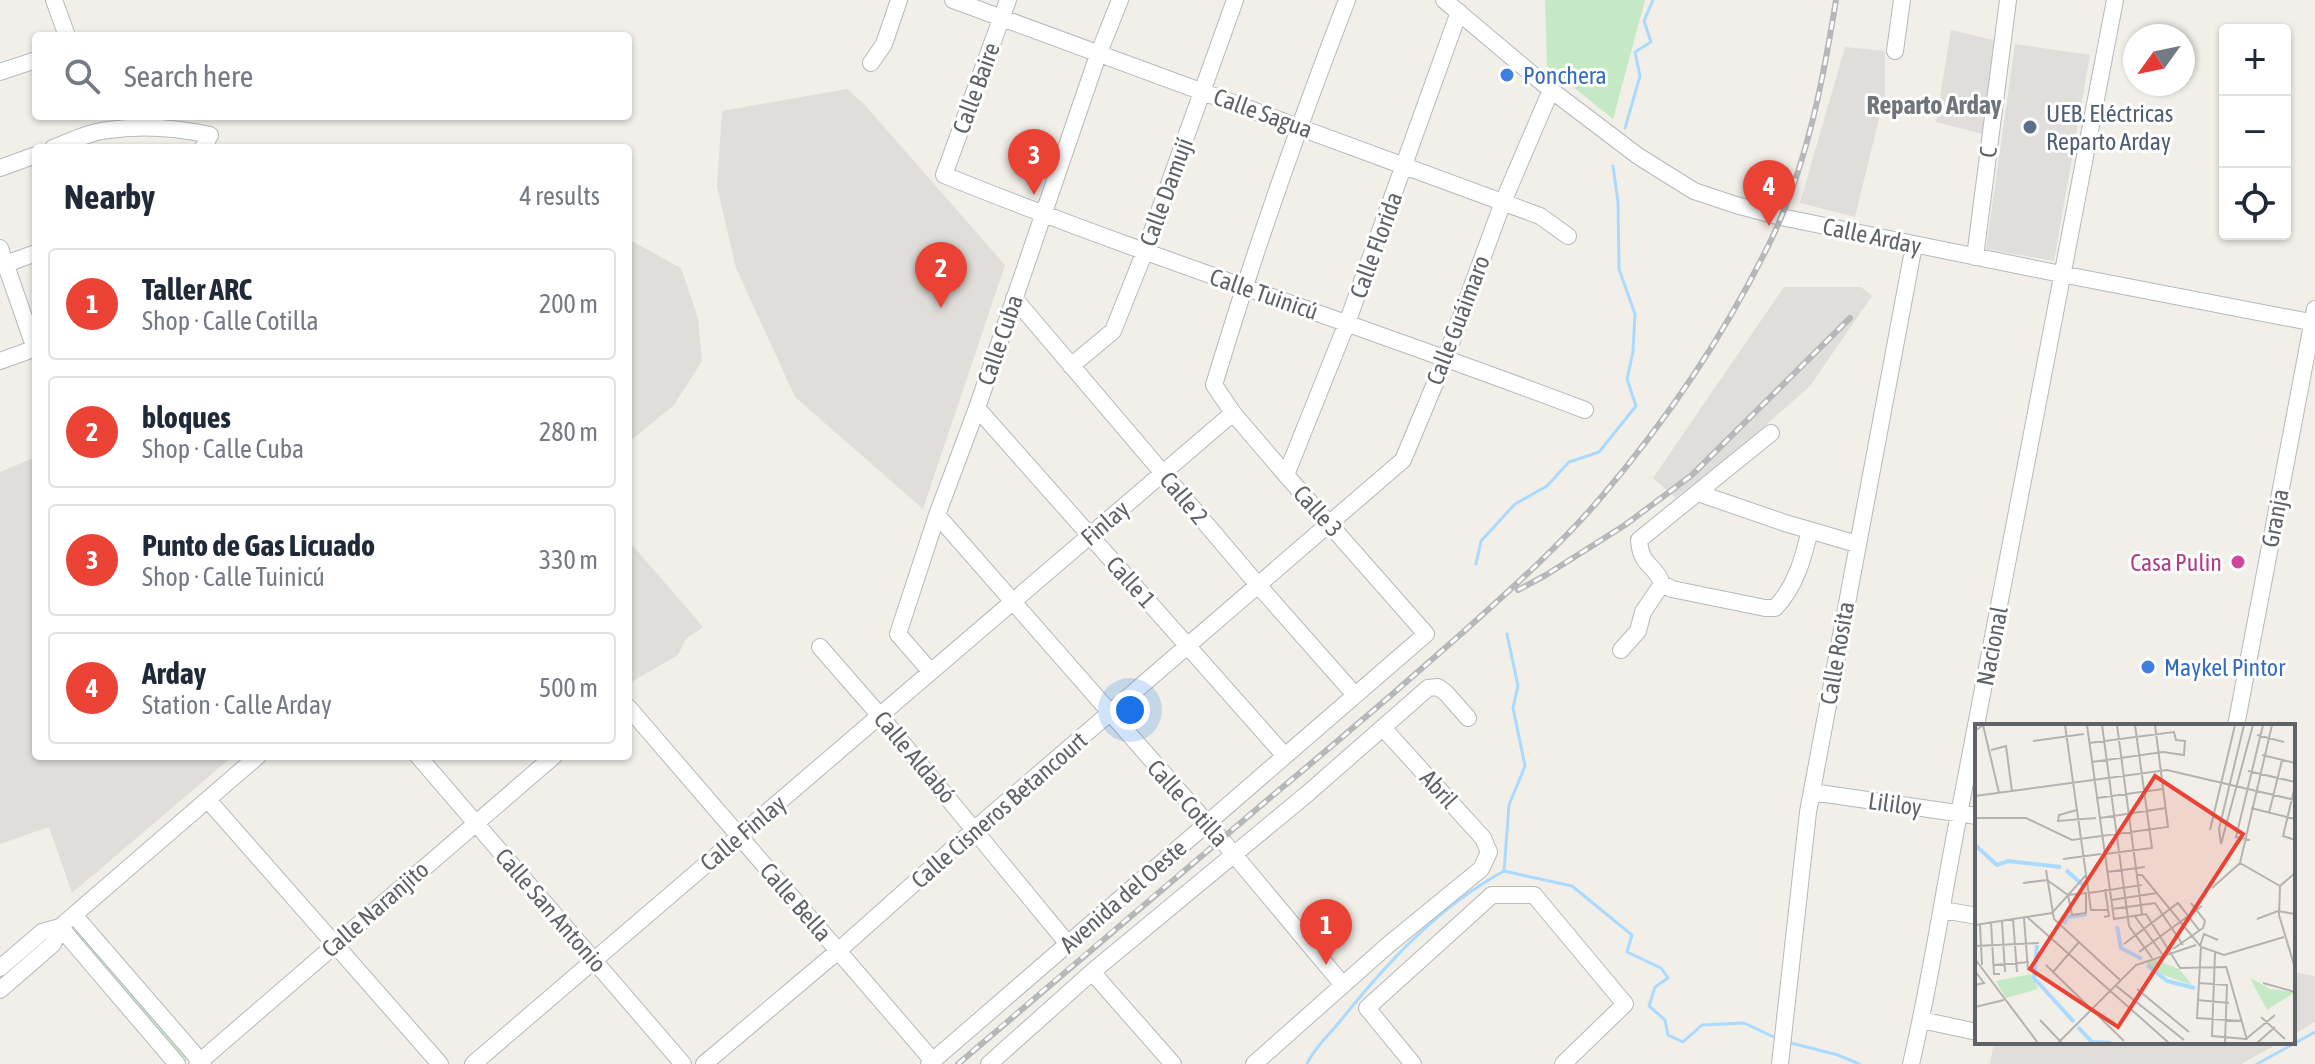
<!DOCTYPE html>
<meta charset="utf-8">
<style>
:root{--surface:#fff;--page:#f2f2f3;--text:#1f2937;--muted:#747a83;--line:#e0e1e3;--accent:#ea4335}
body{margin:0;font-family:"Asap Condensed",sans-serif;background:var(--page);color:var(--text)}
.controls{position:absolute;right:24px;top:24px;display:grid;overflow:hidden;border-radius:8px;box-shadow:0 2px 6px #0004}
.controls button{width:72px;height:72px;display:grid;place-items:center;padding:0;border:0;border-bottom:2px solid var(--line);background:var(--surface);color:var(--text);font:40px sans-serif}
.compass{position:absolute;left:2123px;top:24px;width:72px;height:72px;border-radius:50%;background:var(--surface);box-shadow:0 2px 6px #0004;rotate:237deg}
.you{position:absolute;left:1130px;top:710px;width:28px;height:28px;margin:-20px;border:6px solid #fff;border-radius:50%;background:#1a73e8;box-shadow:0 0 0 12px #1a73e833}
.badge{display:grid;place-items:center;width:52px;height:52px;border-radius:50%;background:var(--accent);color:#fff;font-size:26px;font-weight:700}
.pin{position:absolute;translate:-50% -66px;filter:drop-shadow(0 2px 4px #0008)}
.pin::after{content:'';position:absolute;top:42px;width:28px;height:24px;background:inherit;clip-path:polygon(0 0,100% 0,50% 100%)}
.list{margin:0;padding:0;list-style:none}
h2{display:flex;justify-content:space-between;align-items:center;height:104px;margin:0;padding:0 32px;font-size:34px}
h2 small{font-size:26px;font-weight:400;color:var(--muted)}
.list li{display:grid;grid-template-columns:52px 1fr auto;gap:24px;align-items:center;box-sizing:border-box;height:112px;margin:0 16px 16px;padding:0 16px;border:2px solid var(--line);border-radius:8px}
.list b{display:block;font-size:30px;white-space:nowrap}
.list p{margin:0;font-size:26px;white-space:nowrap;color:var(--muted)}
.list em{font-size:26px;font-style:normal;color:var(--muted)}
.icon{flex:none;width:44px;height:44px;fill:none;stroke:currentColor;stroke-width:2;stroke-linecap:round;stroke-linejoin:round}
.map{position:relative;flex:none;width:2315px;height:1064px;overflow:hidden}
.search{position:absolute;background:var(--surface);box-shadow:0 2px 6px #0004;left:32px;top:32px;width:600px;height:88px;display:flex;align-items:center;gap:20px;box-sizing:border-box;padding:0 28px;border-radius:8px;color:var(--muted);font-size:30px}
.panel{position:absolute;background:var(--surface);box-shadow:0 2px 6px #0004;left:32px;top:144px;width:600px;height:616px;border-radius:8px}
.map>svg:first-child{display:block}
.industrial{fill:#e0deda}
.green{fill:#c5e8c5}
.lines{fill:none;stroke-linecap:round;stroke-linejoin:round}
.stream{stroke:#aadaff;stroke-width:3}
.minor-casing{stroke:#b5b8bc;stroke-width:18}
.minor{stroke:#fff;stroke-width:16}
.rail-casing{stroke:#b6b7b8;stroke-width:6}
.rail{stroke:#fff;stroke-width:3;stroke-dasharray:9;stroke-linecap:butt}
.shop-dot{fill:#3f7fe0;stroke:#fff;stroke-width:3}
.service-dot{fill:#5c6f8a;stroke:#fff;stroke-width:3}
.hotel-dot{fill:#d1479c;stroke:#fff;stroke-width:3}
.labels{text-anchor:middle;dominant-baseline:central;stroke-width:6;stroke-linejoin:round;paint-order:stroke}
.shop-label{font-size:24px;fill:#366cbe;stroke:#fff;text-anchor:start}
.street-label{font-size:24px;fill:#5f6368;stroke:#fff}
.service-label{font-size:24px;fill:#4e5e75;stroke:#fff;text-anchor:start}
.hotel-label{font-size:24px;fill:#b23c85;stroke:#fff;text-anchor:end}
.neighbourhood-label{font-size:26px;font-weight:bold;fill:#70757a;stroke:#fff}
.inset-river{fill:none;stroke:#aadaff;stroke-width:4}
.inset-road{fill:none;stroke:#b3b3b1;stroke-width:2}
.view{fill:#ea4335;fill-opacity:0.15;stroke:#ea4335;stroke-width:4}
.inset-edge{fill:none;stroke:#5f6368;stroke-width:4}
</style>
<div class="map">
<svg width="2315" height="1064" viewBox="0 0 2315 1064">
<rect width="100%" height="100%" fill="#f1efe8"/>
<path class="industrial" d="M 1951,30 L 1994,40 L 1985,137 L 1982,134 L 1936,122 Z
M 2015,44 L 2090,55 L 2054,261 L 1986,249 Z
M 1845,47 L 1885,51 L 1885,94 L 1855,217 L 1800,203 Z
M 847,89 L 864,104 L 1005,265 L 923,509 L 795,397 L 736,268 L 717,187 L 722,111 Z
M 628,239 L 681,268 L 698,318 L 702,361 L 674,405 L 628,443 Z
M 1784,287 L 1861,287 L 1872,296 L 1810,386 L 1724,462 L 1675,498 L 1653,478 Z
M 36,457 L 36,756 L 233,756 L 72,893 L 49,827 L 0,844 L 0,472 Z
M 628,540 L 703,627 L 686,639 L 678,655 L 628,684 Z
M 2293,972 L 2315,976 L 2315,1022 L 2293,1035 Z
M 1994,1042 L 2281,1042 L 2241,1064 L 1990,1064 Z"/>
<path class="green" d="M 1545,0 L 1645,0 L 1613,119 L 1547,66 Z
M 76,930 L 188,1059 L 183,1063 L 71,934 Z"/>
<g class="lines">
<path class="stream" d="M 1625,128 L 1640,76 L 1635,52 L 1651,42 L 1644,21 L 1653,0
M 1476,564 L 1481,541 L 1515,504 L 1547,486 L 1569,462 L 1599,452 L 1636,406 L 1627,379 L 1633,352 L 1635,314 L 1619,269 L 1618,202 L 1613,166
M 1504,871 L 1509,805 L 1525,766 L 1513,708 L 1518,686 L 1507,634
M 1787,1042 L 1838,1055 L 1859,1064
M 1307,1064 C 1314,1048 1330,1034 1341,1020 C 1387,963 1438,907 1504,871 L 1572,886 L 1632,935 L 1627,952 L 1661,968 L 1668,978 L 1655,987 L 1649,1006 L 1665,1020 L 1668,1035 L 1683,1042 L 1702,1025 L 1744,1023 L 1776,1038
M 2257,1064 L 2315,1032"/>
<g class="minor-casing">
<path id="minor" d="M 54,0 L 67,36
M 953,0 L 1540,216 L 1568,236
M 1008,0 L 944,175 C 1155,260 1372,329 1585,410
M 1444,0 L 1551,90 L 1638,156 L 1694,191 L 1736,205 L 1781,217 L 2061,274 L 2315,323
M 1895,51 L 1902,0
M 871,63 L 884,44 L 899,0
M 0,72 L 36,60
M 53,148 C 71,141 89,132 108,130 C 141,125 178,128 210,135 L 203,148
M 0,168 L 36,155
M 0,248 L 35,349
M 1975,257 L 2008,0
M 0,266 L 36,253
M 1014,298 L 1258,585 L 1355,695
M 0,361 L 36,348
M 1071,366 L 1113,331 L 1145,251 L 1235,0
M 977,408 L 1285,756
M 1771,433 L 1639,540 C 1641,568 1656,564 1662,584 L 1672,589 L 1765,608 L 1775,608 C 1796,586 1803,559 1810,530
M 1286,475 L 1347,323 L 1459,12
M 1698,493 L 1785,523 L 1857,544
M 937,515 L 1221,839 L 1343,985
M 820,647 L 881,717 L 1068,944
M 1621,650 L 1638,631 L 1643,612 L 1662,584
M 931,672 L 898,634 L 937,515 L 977,408 L 1098,55 L 1120,0
M 628,707 L 933,1061
M 2236,726 L 2315,309
M 418,756 L 683,1064
M 1812,792 L 1977,816
M 208,800 L 440,1064
M 1943,910 L 1977,916
M 74,915 L 203,1064
M 60,927 L 177,1064
M 0,968 L 42,932 L 60,927 L 258,756
M 1092,972 L 1173,1064
M 0,990 L 53,944 L 60,927
M 1921,1020 L 1977,1032
M 197,1064 L 554,756
M 473,1064 L 1233,413
M 704,1064 L 838,951 L 975,829 L 1403,460 L 1446,357 L 1503,202 L 1551,90
M 929,1064 L 1426,634 L 1286,475 L 1233,413 L 1214,385 C 1253,255 1298,127 1347,0
M 989,1064 L 1092,972 L 1307,794 L 1428,688 L 1438,687 L 1446,693 L 1468,718
M 1254,1064 L 1388,945 L 1481,869 L 1489,852 L 1483,838 L 1384,729
M 1413,1064 L 1367,1008 L 1492,895 L 1534,895 L 1625,1004 L 1563,1064
M 1780,1064 L 1808,812 L 1914,245
M 1911,1064 C 1931,979 1943,894 1960,809 C 2013,539 2062,269 2115,0"/>
</g>
<use href="#minor" class="minor"/>
<g class="rail-casing">
<path id="rail" d="M 1518,590 L 1546,575 L 1625,525 L 1692,475 L 1850,318
M 958,1064 C 1062,974 1167,885 1272,796 C 1336,743 1399,689 1461,634 C 1510,590 1561,545 1603,495 C 1669,417 1727,331 1771,240 C 1807,165 1823,81 1836,0"/>
</g>
<use href="#rail" class="rail"/>
</g>
<g class="shop-dot">
<circle cx="1507" cy="75" r="8"/>
<circle cx="2148" cy="667" r="8"/>
</g>
<circle class="service-dot" cx="2030" cy="127" r="8"/>
<circle class="hotel-dot" cx="2238" cy="562" r="8"/>
<g class="labels">
<g class="shop-label">
<text x="1523" y="75">Ponchera</text>
<text x="2164" y="667">Maykel Pintor</text>
</g>
<g class="street-label">
<text transform="translate(976 88) rotate(-70)">Calle Baire</text>
<text transform="translate(1263 113) rotate(20)">Calle Sagua</text>
<text transform="translate(1988 152) rotate(-83)">C</text>
<text transform="translate(1166 192) rotate(-70)">Calle Damují</text>
<text transform="translate(1872 236) rotate(12)">Calle Arday</text>
<text transform="translate(1376 245) rotate(-70)">Calle Florida</text>
<text transform="translate(1264 294) rotate(19)">Calle Tuinicú</text>
<text transform="translate(1458 320) rotate(-69)">Calle Guáimaro</text>
<text transform="translate(1000 340) rotate(-71)">Calle Cuba</text>
<text transform="translate(1184 498) rotate(50)">Calle 2</text>
<text transform="translate(1318 511) rotate(48)">Calle 3</text>
<text transform="translate(2275 518) rotate(-79)">Granja</text>
<text transform="translate(1105 523) rotate(-41)">Finlay</text>
<text transform="translate(1131 582) rotate(48)">Calle 1</text>
<text transform="translate(1992 646) rotate(-79)">Nacional</text>
<text transform="translate(1837 653) rotate(-80)">Calle Rosita</text>
<text transform="translate(915 757) rotate(50)">Calle Aldabó</text>
<text transform="translate(1439 789) rotate(48)">Abril</text>
<text transform="translate(1188 803) rotate(48)">Calle Cotilla</text>
<text transform="translate(1895 804) rotate(8)">Lililoy</text>
<text transform="translate(999 810) rotate(-41)">Calle Cisneros Betancourt</text>
<text transform="translate(743 833) rotate(-40)">Calle Finlay</text>
<text transform="translate(1123 896) rotate(-41)">Avenida del Oeste</text>
<text transform="translate(796 902) rotate(49)">Calle Bella</text>
<text transform="translate(375 909) rotate(-41)">Calle Naranjito</text>
<text transform="translate(551 910) rotate(49)">Calle San Antonio</text>
</g>
<g class="service-label">
<text x="2046" y="113">UEB. Eléctricas<tspan x="2046" dy="28">Reparto Arday</tspan></text>
</g>
<g class="hotel-label">
<text x="2222" y="562">Casa Pulin</text>
</g>
<g class="neighbourhood-label">
<text x="1934" y="105">Reparto Arday</text>
</g>
</g>
<g transform="translate(1975 724)">
<rect width="320" height="320" fill="#f1efe8"/>
<path d="M 179,235 L 204,245 L 217,261 L 180,248 L 171,238 ZM 56,250 L 63,265 L 31,274 L 21,257 ZM 275,254 L 295,265 L 320,268 L 292,286 Z" fill="#c5e8c5"/>
<path class="inset-river" d="M 0,121 L 22,141 L 33,137 L 86,143M 91,146 L 110,163M 89,200 L 92,193 L 112,190M 142,202 L 146,224 L 167,235M 62,221 L 59,254 L 99,298M 172,241 L 192,257 L 220,264M 103,303 L 117,318 L 136,319"/>
<path class="inset-road" d="M 90,1 L 116,186 L 133,186M 112,1 L 139,195 L 171,190 L 205,244 L 251,243M 127,1 L 154,202 L 177,234M 142,1 L 167,190M 0,7 L 8,1 L 24,69M 282,11 L 309,18M 58,17 L 109,10M 114,19 L 199,8 L 201,16 L 210,17 L 209,31 L 188,28 L 117,38M 16,26 L 31,22 L 37,67M 287,31 L 320,39M 273,47 L 320,58M 320,62 L 308,112 L 320,116M 0,72 L 192,46 L 320,76M 122,74 L 188,65M 276,84 L 320,95M 102,86 L 84,91 L 83,97 L 121,94M 294,89 L 307,36M 0,94 L 51,94 L 97,116 L 193,103 L 180,1M 125,94 L 191,84M 235,106 L 260,1M 275,116 L 261,113 L 288,1M 246,120 L 278,1M 246,120 L 244,105 L 269,1M 130,130 L 177,124 L 160,1M 88,135 L 126,130M 265,139 L 297,1M 265,139 L 305,162M 71,146 L 79,195 L 145,256M 132,148 L 170,143M 320,149 L 305,162 L 304,191 L 320,244M 162,151 L 167,151 L 226,223 L 249,231 L 309,213M 48,159 L 72,156 L 93,171 L 111,169 L 111,189 L 97,191 L 93,171M 237,164 L 265,139M 114,169 L 167,161M 136,176 L 182,169M 180,179 L 208,221M 137,185 L 181,179M 159,191 L 188,231M 52,193 L 194,319M 129,193 L 134,192 L 130,165M 49,194 L 53,246M 38,195 L 42,248M 282,195 L 303,187 L 320,190M 27,197 L 30,248M 16,199 L 19,250 L 25,250M 0,201 L 77,189 L 111,151M 5,201 L 7,241M 149,220 L 203,179 L 224,206M 0,222 L 64,219M 225,222 L 229,210 L 243,216M 226,223 L 222,294 L 267,297M 198,225 L 228,204 L 230,197 L 216,179M 164,228 L 227,182M 240,229 L 237,312 L 271,315 L 300,291M 0,235 L 63,319M 18,241 L 54,238M 71,241 L 149,317M 251,242 L 272,316M 0,247 L 9,259 L 0,261M 78,248 L 104,218M 223,259 L 252,261 L 250,319M 288,259 L 320,268M 140,261 L 209,316M 162,265 L 214,308M 222,276 L 254,279M 0,283 L 29,276M 286,293 L 310,315M 65,296 L 87,319M 83,319 L 161,241 L 221,221M 282,319 L 300,303"/>
<path class="view" d="M 180,52 L 268,110 L 143,303 L 55,245 Z"/>
<rect width="320" height="320" class="inset-edge"/>
</g>
</svg>
<div class="controls">
<button>+</button>
<button>−</button>
<button><svg class="icon" aria-label="locate" viewBox="0 0 24 24"><circle cx="12" cy="12" r="6"/><path d="M12 2v4M12 18v4M2 12h4M18 12h4"/></svg></button>
</div>
<svg class="compass" viewBox="-18 -18 36 36"><path d="M0-13l5 13h-10z" fill="#e53935"/><path d="M0 13l5-13h-10z" fill="#747a83"/></svg>
<div class="you"></div>
<div class="pin badge" style="left:1326px;top:965px">1</div>
<div class="pin badge" style="left:941px;top:308px">2</div>
<div class="pin badge" style="left:1034px;top:195px">3</div>
<div class="pin badge" style="left:1769px;top:226px">4</div>
<div class="search"><svg class="icon" aria-label="search" viewBox="0 0 24 24"><circle cx="10" cy="10" r="6"/><path d="M15 15l6 6"/></svg>Search here</div>
<section class="panel">
<h2>Nearby<small>4 results</small></h2>
<ul class="list">
<li><span class="badge">1</span><div><b>Taller ARC</b><p>Shop · Calle Cotilla</p></div><em>200 m</em></li>
<li><span class="badge">2</span><div><b>bloques</b><p>Shop · Calle Cuba</p></div><em>280 m</em></li>
<li><span class="badge">3</span><div><b>Punto de Gas Licuado</b><p>Shop · Calle Tuinicú</p></div><em>330 m</em></li>
<li><span class="badge">4</span><div><b>Arday</b><p>Station · Calle Arday</p></div><em>500 m</em></li>
</ul>
</section>
</div>
